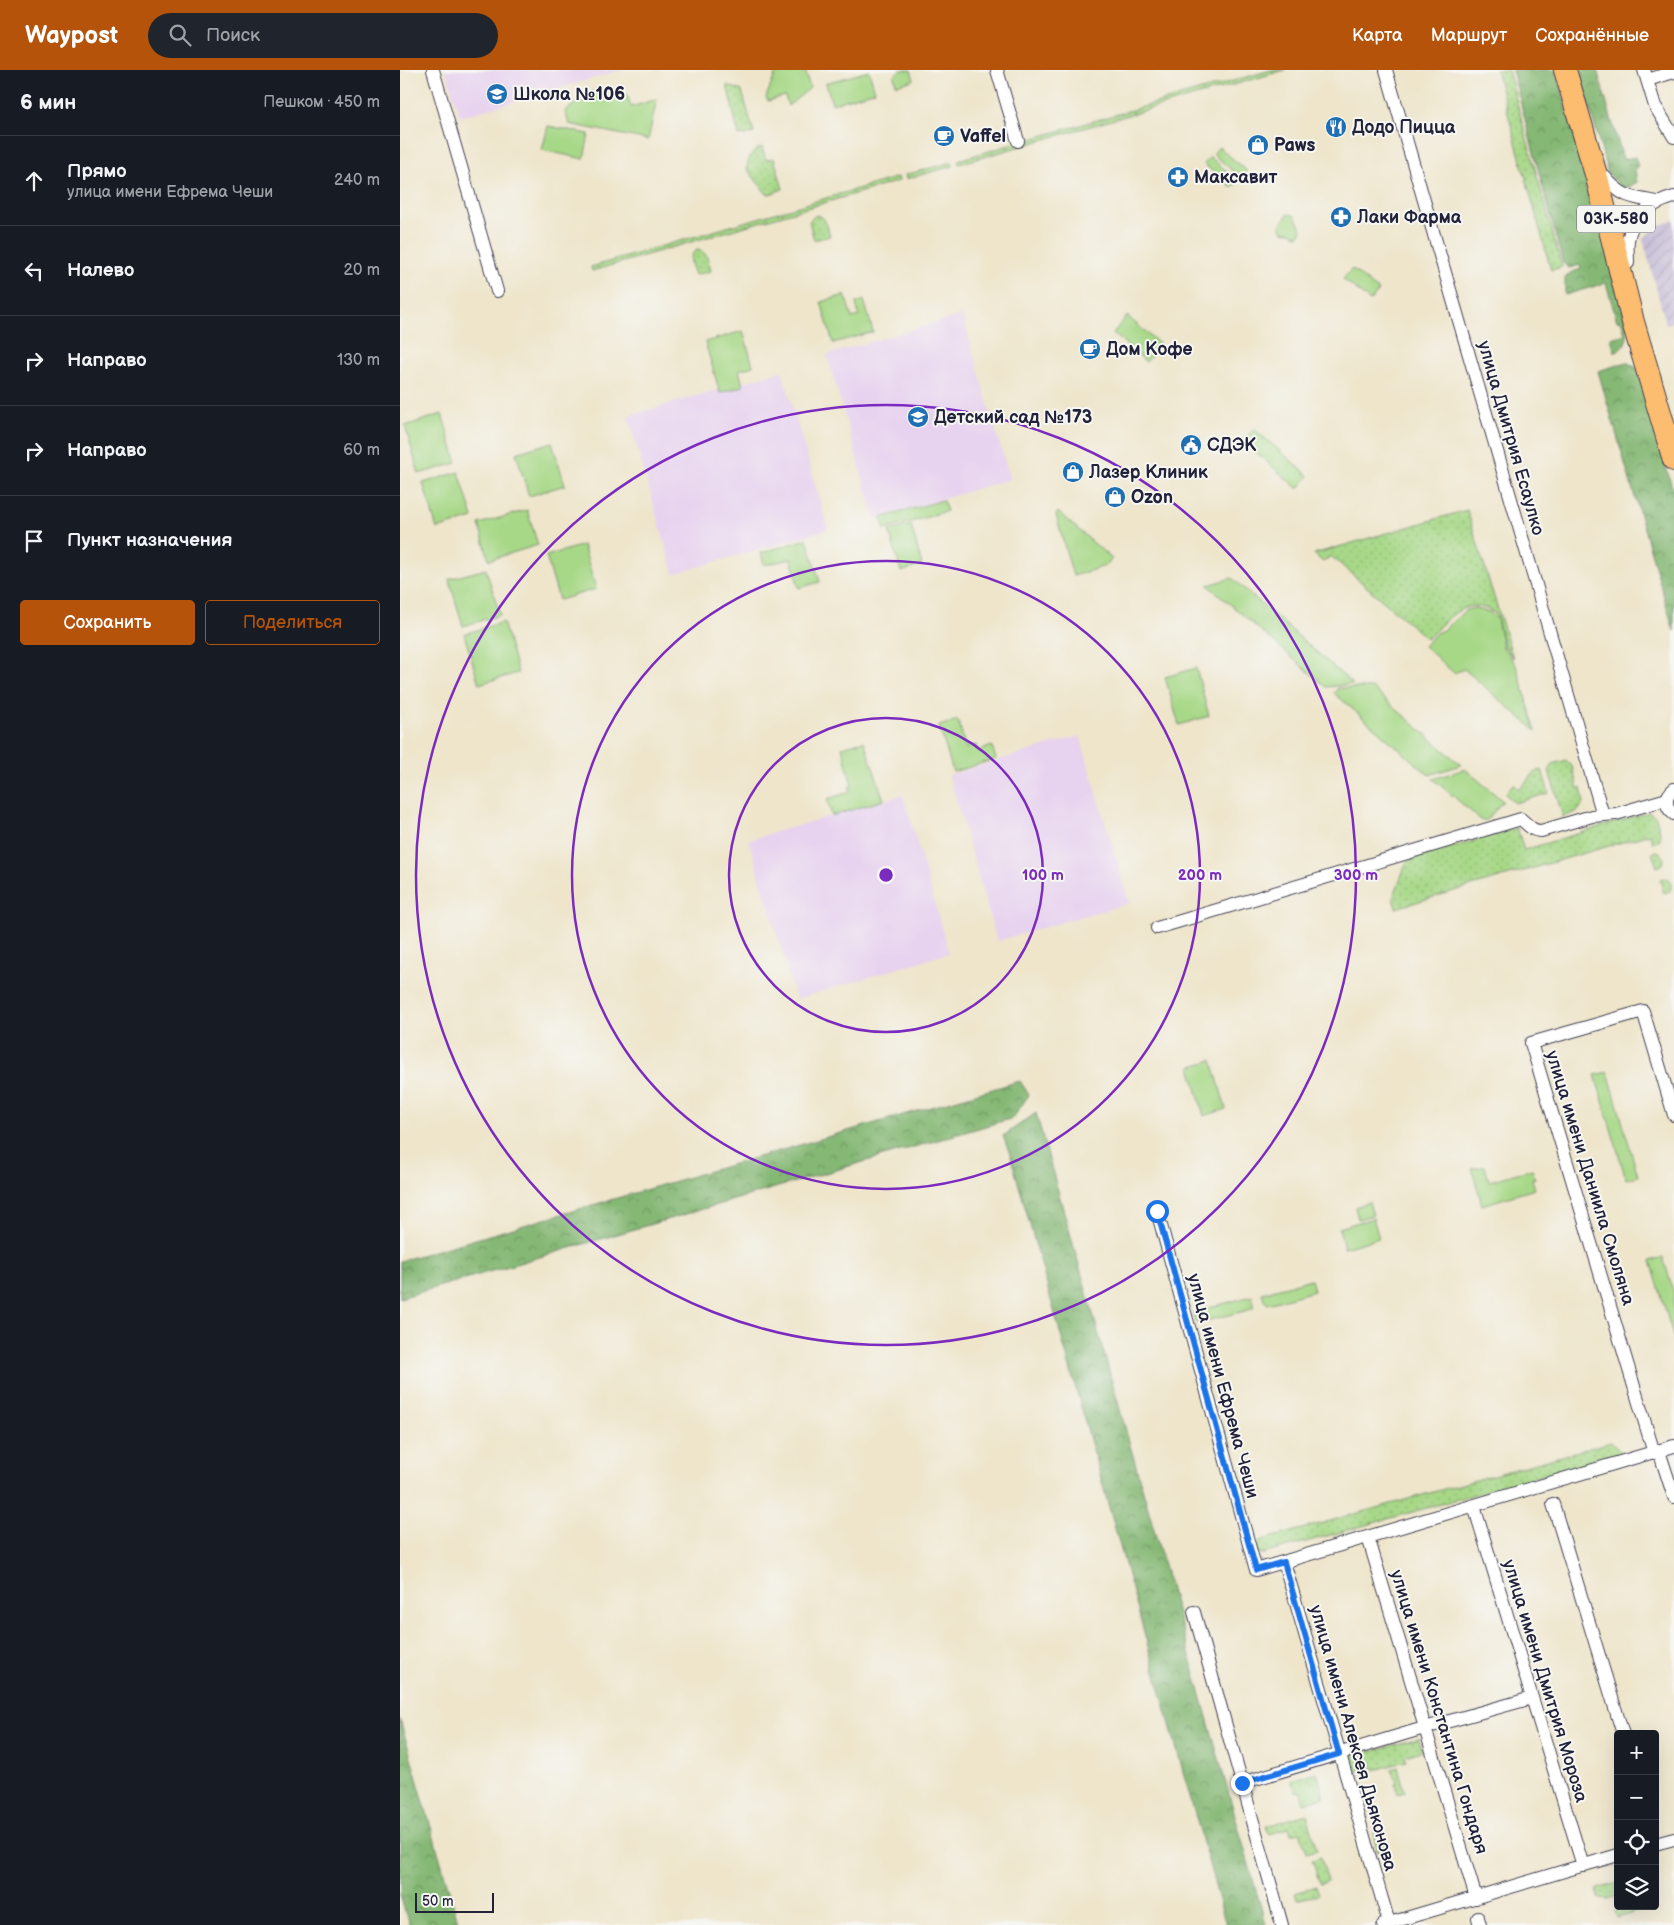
<!DOCTYPE html>
<html lang="ru">
<meta charset="utf-8">
<style>
:root{--surface:#171b24;--page:#20242c;--text:#f1f3f6;--muted:#9ea1a6;--line:#363941;--accent:#b45309}
body{margin:0;font-family:"Balsamiq Sans",sans-serif;background:var(--page);color:var(--text)}
.controls{position:absolute;right:15px;bottom:15px;display:grid;overflow:hidden;border-radius:5px;box-shadow:0 5px 20px #0002}
.controls button{width:45px;height:45px;display:grid;place-items:center;padding:0;border:0;border-bottom:1px solid var(--line);background:var(--surface);color:var(--text);font:25px sans-serif}
.scale{position:absolute;left:15px;bottom:12px;width:79px;box-sizing:border-box;padding-left:5px;border:2px solid #22223b;border-top:0;font-size:14px;line-height:18px;white-space:nowrap;color:#22223b;-webkit-text-stroke:4px #f6f6f2;paint-order:stroke}
.stop{position:absolute;width:15px;height:15px;margin:-11px;border:4px solid #1a73e8;border-radius:50%;background:#fff}
.stop.end{background:#1a73e8;border-color:#fff;box-shadow:0 1px 5px #0008}
.list{margin:0;padding:0;list-style:none}
h2{display:flex;justify-content:space-between;align-items:center;height:65px;margin:0;padding:0 20px;font-size:21px}
h2 small{font-size:16px;font-weight:400;color:var(--muted)}
.list li{display:grid;grid-template-columns:32px 1fr auto;gap:15px;align-items:center;box-sizing:border-box;height:90px;padding:0 20px;border-top:1px solid var(--line)}
.list b{display:block;font-size:19px;white-space:nowrap}
.list p{margin:0;font-size:16px;white-space:nowrap;color:var(--muted)}
.list em{font-size:16px;font-style:normal;color:var(--muted)}
.actions{display:flex;gap:10px;padding:15px 20px}
.actions a{flex:1;padding:11px 0;border:1px solid var(--accent);border-radius:5px;text-align:center;font-size:18px;color:var(--accent)}
.actions .main{background:var(--accent);color:#fff}
.icon{flex:none;width:28px;height:28px;fill:none;stroke:currentColor;stroke-width:2;stroke-linecap:round;stroke-linejoin:round}
.map{position:relative;flex:none;width:1274px;height:1855px;overflow:hidden}
header{display:flex;align-items:center;gap:30px;box-sizing:border-box;height:70px;padding:0 25px;background:var(--accent);color:#fff}
header strong{font-size:24px}
nav{display:flex;gap:28px;margin-inline-start:auto;font-size:18px}
.search{width:350px;height:45px;background:var(--page);display:flex;align-items:center;gap:12px;box-sizing:border-box;padding:0 18px;border-radius:28px;color:var(--muted);font-size:19px}
main{display:flex}
aside{flex:1;background:var(--surface)}
.map>svg:first-child{display:block}
.built{fill:#e7d2ef}
.industrial{fill:url(#industrial-furrows)}
.grass{fill:url(#grass-dots);stroke:#647d61}
.forest{fill:url(#forest-crowns);stroke:#546d58}
.park{fill:#a7d887;stroke:#647d61}
.lines{fill:none;stroke-linecap:round;stroke-linejoin:round}
.street-casing{stroke:#413f51;stroke-width:14}
.highway-casing{stroke:#413f51;stroke-width:24}
.street{stroke:#fff;stroke-width:12}
.highway{stroke:#fcbd6f;stroke-width:22}
.route{stroke:#1a73e8;stroke-width:6}
.ring{fill:none;stroke:#7b2cbf;stroke-width:2.5}
.labels{text-anchor:middle;dominant-baseline:central;stroke-width:4;stroke-linejoin:round;paint-order:stroke}
.shield{fill:#f6f6f2;stroke:#626272;stroke-width:1}
.shield-label{font-size:16px;font-weight:bold;fill:#22223b}
.poi-label{font-size:18px;font-weight:bold;fill:#22223b;stroke:#f6f6f2;text-anchor:start}
.street-label{font-size:18px;fill:#22223b;stroke:#f6f6f2}
.centre{fill:#7b2cbf;stroke:#f6f6f2;stroke-width:2.5}
.ring-label{font-size:15px;text-anchor:middle;font-weight:bold;fill:#7b2cbf;stroke:#f6f6f2;stroke-width:4;stroke-linejoin:round;paint-order:stroke}
</style>
<header>
<strong>Waypost</strong>
<div class="search"><svg class="icon" aria-label="search" viewBox="0 0 24 24"><circle cx="10" cy="10" r="6"/><path d="M15 15l6 6"/></svg>Поиск</div>
<nav><a>Карта</a><a>Маршрут</a><a>Сохранённые</a></nav>
</header>
<main>
<aside>
<h2>6 мин<small>Пешком · 450 m</small></h2>
<ul class="list">
<li><svg class="icon" aria-label="ahead" viewBox="0 0 24 24"><path d="M12 20V5M6 11l6-6 6 6"/></svg><div><b>Прямо</b><p>улица имени Ефрема Чеши</p></div><em>240 m</em></li>
<li><svg class="icon" aria-label="left" viewBox="0 0 24 24"><path d="M17 20v-9H6M10 6l-5 5 5 5"/></svg><div><b>Налево</b></div><em>20 m</em></li>
<li><svg class="icon" aria-label="right" viewBox="0 0 24 24"><path d="M7 20v-9h11M14 6l5 5-5 5"/></svg><div><b>Направо</b></div><em>130 m</em></li>
<li><svg class="icon" aria-label="right" viewBox="0 0 24 24"><path d="M7 20v-9h11M14 6l5 5-5 5"/></svg><div><b>Направо</b></div><em>60 m</em></li>
<li><svg class="icon" aria-label="arrive" viewBox="0 0 24 24"><path d="M6 21V4h12l-3 4 3 4H6"/></svg><div><b>Пункт назначения</b></div></li>
</ul>
<div class="actions"><a class="main">Сохранить</a><a>Поделиться</a></div>
</aside>
<div class="map">
<svg width="1274" height="1855" viewBox="0 0 1274 1855">
<defs>
<pattern id="industrial-furrows" width="10" height="10" patternUnits="userSpaceOnUse" patternTransform="scale(1.25)"><rect width="10" height="10" fill="#c8bfd8"/><path d="M-1 1l2-2M0 10L10 0M9 11l2-2" fill="none" stroke="#aca4ba"/></pattern>
<pattern id="grass-dots" width="8" height="8" patternUnits="userSpaceOnUse" patternTransform="scale(1.25)"><rect width="8" height="8" fill="#a7d887"/><path d="M2 2h.1M6 6h.1" fill="none" stroke="#8fb975" stroke-width="1.8" stroke-linecap="round"/></pattern>
<pattern id="forest-crowns" width="20" height="18" patternUnits="userSpaceOnUse" patternTransform="scale(1.25)"><rect width="20" height="18" fill="#85b874"/><path d="M2 6a3 3 0 1 1 6 0M12 15a3 3 0 1 1 6 0" fill="none" stroke="#6c9560"/></pattern>
</defs>
<rect width="100%" height="100%" fill="#f6f6f2"/>
<filter id="ink" filterUnits="userSpaceOnUse"><feTurbulence type="fractalNoise" baseFrequency=".02" numOctaves="2"/><feDisplacementMap in="SourceGraphic" scale="10" xChannelSelector="R" yChannelSelector="G"/><feConvolveMatrix kernelMatrix="1 2 1 2 8 2 1 2 1" color-interpolation-filters="sRGB"/></filter>
<filter id="wash" filterUnits="userSpaceOnUse"><feTurbulence type="fractalNoise" baseFrequency=".0096" numOctaves="4" result="noise"/><feDisplacementMap in="SourceGraphic" scale="20" xChannelSelector="R" yChannelSelector="G"/><feGaussianBlur stdDeviation="1.12" result="paint"/><feColorMatrix in="noise" values="0 0 0 0 0 0 0 0 0 0 0 0 0 0 0 0 0 1.4 0 .05"/><feComposite in="paint" operator="in"/></filter>
<g filter="url(#wash)">
<rect width="100%" height="100%" fill="#eee5cb"/>
<path class="built" d="M 46,0 L 222,0 L 60,47 Z
M 562,245 L 610,409 L 475,449 L 427,285 Z
M 382,301 L 428,459 L 274,504 L 228,346 Z
M 680,666 L 729,833 L 597,871 L 549,705 Z
M 503,725 L 549,883 L 396,929 L 349,770 Z"/>
<path class="industrial" d="M 1274,150 L 1274,252 L 1266,254 L 1243,169 L 1256,157 Z"/>
<path class="grass" d="M 871,0 L 885,0 L 559,94 L 558,90 Z
M 1096,0 L 1108,0 L 1162,197 L 1151,200 Z
M 327,15 L 342,21 L 354,63 L 339,66 Z
M 362,77 L 366,90 L 374,88 L 383,119 L 370,124 L 366,123 L 347,99 C 347,89 353,80 362,77 Z
M 552,92 L 553,96 L 506,109 L 505,105 Z
M 498,107 L 499,111 L 192,201 L 191,197 Z
M 416,145 C 427,146 427,157 430,166 L 414,170 L 409,151 Z
M 297,180 C 308,181 308,192 311,201 L 295,205 C 292,196 286,186 297,180 Z
M 1067,440 L 1113,588 L 1104,575 L 1096,544 C 1091,541 1086,538 1081,537 C 1060,531 1041,556 1027,569 L 931,486 L 923,492 L 914,484 Z
M 1166,690 L 1172,696 L 1178,719 L 1181,718 L 1184,732 L 1178,741 L 1163,747 L 1149,701 L 1153,694 Z
M 1142,700 L 1149,723 L 1115,733 L 1105,724 L 1113,714 L 1120,719 L 1135,702 Z
M 1249,742 L 1256,747 L 1261,766 L 1259,771 L 1253,773 L 1250,764 L 996,838 L 993,828 L 1007,791 L 1117,758 L 1124,780 Z
M 1257,781 C 1263,783 1266,789 1262,795 L 1257,797 L 1252,783 Z
M 1264,808 L 1270,811 L 1272,816 L 1270,821 L 1264,823 L 1260,809 Z
M 1211,1372 L 1222,1383 L 863,1484 L 857,1482 L 856,1477 L 860,1475 L 859,1471 Z
M 1019,1668 L 1022,1681 L 1005,1686 L 1006,1691 L 975,1700 L 974,1697 L 954,1702 L 950,1687 Z
M 998,1697 L 1005,1722 L 998,1724 L 995,1714 L 997,1713 L 991,1699 Z
M 917,1702 L 924,1727 L 904,1733 L 900,1721 L 896,1722 L 894,1720 L 895,1719 L 890,1710 Z
M 907,1744 L 917,1780 L 907,1783 L 900,1762 L 891,1764 L 889,1758 L 869,1764 L 866,1756 Z
M 982,1761 L 987,1780 L 978,1782 L 973,1763 Z
M 921,1787 L 928,1811 L 920,1814 L 912,1790 Z
M 1218,1813 L 1218,1826 L 1208,1829 L 1199,1828 L 1197,1819 Z
M 916,1816 L 919,1824 L 897,1830 L 895,1823 Z
M 1231,1836 L 1240,1836 L 1241,1839 L 1230,1842 L 1231,1844 L 1217,1848 L 1215,1841 Z"/>
<path class="forest" d="M 1112,0 L 1156,0 L 1227,253 C 1228,267 1228,275 1215,282 L 1211,268 L 1225,264 L 1221,250 L 1217,251 L 1206,213 L 1165,225 L 1165,208 L 1170,203 L 1181,199 L 1180,195 L 1169,198 L 1163,193 Z
M 1179,0 L 1197,0 L 1223,89 L 1235,87 L 1238,96 L 1235,100 L 1237,112 L 1229,117 L 1221,117 L 1208,103 Z
M 1227,292 L 1237,298 L 1274,424 L 1274,561 L 1198,301 Z
M 620,1011 L 629,1025 L 613,1048 L 0,1228 L 0,1191 Z
M 636,1043 L 866,1855 L 826,1855 L 611,1087 L 603,1066 Z
M 0,1649 L 59,1855 L 9,1855 L 0,1825 Z"/>
<path class="park" d="M 377,0 L 405,0 L 410,18 L 388,36 L 385,26 L 368,31 L 366,27 Z
M 500,0 L 511,0 L 514,10 L 496,15 L 494,6 Z
M 469,1 L 475,21 L 432,34 L 426,13 Z
M 199,17 L 203,20 L 212,17 L 215,28 L 227,24 L 231,37 L 257,29 L 248,70 L 169,54 L 165,41 Z
M 148,56 L 189,64 L 184,89 L 142,80 Z
M 819,77 L 847,101 L 841,108 L 813,84 Z
M 810,87 L 838,111 L 832,118 L 804,94 Z
M 888,144 L 894,145 L 902,159 L 899,166 L 890,162 L 883,161 L 880,155 Z
M 952,199 L 979,221 L 970,231 L 943,209 Z
M 445,225 L 452,248 L 459,246 L 456,233 L 464,230 L 473,262 L 433,273 L 421,232 Z
M 727,246 L 761,275 L 746,292 L 713,263 Z
M 343,261 L 353,296 L 339,300 L 343,316 L 320,323 L 305,272 Z
M 42,344 L 57,393 L 19,404 L 5,356 Z
M 854,359 L 909,406 L 898,419 L 843,371 Z
M 152,372 L 165,415 L 129,426 L 116,383 Z
M 59,402 L 73,448 L 37,459 L 23,413 Z
M 543,430 L 547,441 L 485,460 L 481,448 Z
M 127,440 L 138,475 L 89,490 L 79,454 Z
M 658,442 L 712,489 L 705,496 L 673,506 L 656,445 Z
M 511,455 L 522,495 L 501,502 L 489,461 Z
M 407,469 L 420,512 L 399,518 L 391,489 L 364,495 L 361,483 Z
M 183,475 L 196,519 L 159,530 L 146,486 Z
M 86,499 L 100,545 L 63,556 L 49,509 Z
M 832,508 L 953,614 L 926,617 L 808,515 Z
M 1075,538 L 1091,543 L 1097,549 L 1103,577 L 1116,595 L 1136,661 L 1064,599 L 1054,603 L 1024,576 L 1036,563 L 1043,560 L 1066,540 Z
M 103,552 L 118,603 L 79,614 L 64,564 Z
M 796,598 L 809,646 L 779,655 L 765,607 Z
M 938,618 L 972,618 L 1061,695 L 1029,705 L 934,623 Z
M 558,650 L 566,678 L 576,675 L 578,681 L 592,676 L 596,689 L 553,702 L 539,656 Z
M 464,671 L 484,730 L 432,746 L 427,729 L 450,722 L 449,717 L 452,716 L 442,677 Z
M 1065,699 L 1103,731 L 1087,750 L 1082,751 L 1033,709 Z
M 812,990 L 826,1039 L 804,1046 L 790,997 Z
M 1208,1002 L 1238,1106 L 1226,1109 L 1195,1005 Z
M 1085,1096 L 1089,1111 L 1132,1099 L 1135,1108 L 1132,1109 L 1135,1119 L 1082,1135 L 1072,1099 Z
M 969,1132 L 973,1145 L 958,1149 L 955,1137 Z
M 973,1148 L 979,1168 L 944,1178 L 939,1158 Z
M 1263,1187 L 1274,1224 L 1274,1269 L 1251,1191 Z
M 911,1209 L 914,1221 L 868,1234 L 865,1232 L 862,1223 Z
M 852,1226 L 854,1234 L 852,1239 L 799,1253 L 795,1252 L 793,1242 Z"/>
</g>
<g filter="url(#ink)">
<g class="lines">
<g class="street-casing">
<path id="street" d="M 33,0 L 97,221
M 597,0 L 618,71
M 986,0 L 1203,745
M 1244,0 L 1255,36 L 1274,67
M 1247,10 L 1274,2
M 1204,106 C 1221,127 1232,128 1257,132
M 1228,193 C 1228,186 1227,177 1228,170 C 1232,146 1253,133 1274,127
M 1274,719 C 1265,726 1264,737 1274,744
M 757,858 L 1121,749 C 1128,755 1132,761 1141,761 L 1192,746 L 1216,744 L 1267,729
M 757,1141 L 856,1500 L 1274,1376
M 1259,1381 L 1274,1427
M 1254,1383 L 1131,973 L 1243,941 L 1274,1045
M 1153,1434 L 1223,1664
M 1074,1436 L 1183,1796
M 968,1467 L 1076,1828
M 884,1492 L 989,1853
M 794,1542 L 882,1855
M 842,1713 L 1014,1661 L 1132,1628
M 1255,1774 L 1274,1769
M 1078,1848 L 1080,1855
M 983,1855 L 1218,1785"/>
</g>
<g class="highway-casing">
<path id="highway" d="M 1165,0 L 1197,108 L 1233,252 L 1274,390"/>
</g>
<use href="#street" class="street"/>
<use href="#highway" class="highway"/>
</g>
</g>
<g class="lines" filter="url(#ink)">
<path class="route" d="M 757,1141 L 856,1500 L 884,1492 L 939,1684 L 842,1713"/>
</g>
<g class="ring">
<circle cx="486" cy="805" r="157"/>
<circle cx="486" cy="805" r="314"/>
<circle cx="486" cy="805" r="470"/>
</g>
<defs>
<g id="school-disc" transform="scale(1.125)"><circle r="9.5" fill="#1f6fb2" stroke="#f6f6f2"/><path d="M0-5L7-2L0 1L-7-2ZM-4 1L0 2.5L4 1V4Q0 6-4 4Z" fill="#fff"/></g>
<g id="restaurant-disc" transform="scale(1.125)"><circle r="9.5" fill="#1f6fb2" stroke="#f6f6f2"/><path d="M-5-6h1v4h1v-4h1v4h1v-4h1v5L-1.5 .5V6h-2V.5L-5-1ZM5-6V6H3V1.5H1.5Q1.5-4 5-6Z" fill="#fff"/></g>
<g id="cafe-disc" transform="scale(1.125)"><circle r="9.5" fill="#1f6fb2" stroke="#f6f6f2"/><path d="M-5.5-4.5H6V0H3Q3 3.5 0 3.5H-2.5Q-5.5 3.5-5.5 0ZM3-3.2v2h1.7v-2ZM-6 4.5H4V6H-6Z" fill="#fff"/></g>
<g id="shop-disc" transform="scale(1.125)"><circle r="9.5" fill="#1f6fb2" stroke="#f6f6f2"/><path d="M-5-2.5h2.3a2.7 3.5 0 0 1 5.4 0H5L5.5 6h-11ZM-1.5-2.5h3a1.5 2.3 0 0 0-3 0Z" fill="#fff"/></g>
<g id="pharmacy-disc" transform="scale(1.125)"><circle r="9.5" fill="#1f6fb2" stroke="#f6f6f2"/><path d="M-2-6h4v4h4v4h-4v4h-4v-4h-4v-4h4Z" fill="#fff"/></g>
<g id="civic-disc" transform="scale(1.125)"><circle r="9.5" fill="#1f6fb2" stroke="#f6f6f2"/><path d="M-.6-6.5H3V-4.5H.6V-3L4-1V1h2V6H-6V1h2V-1L-.6-3ZM-1.2 2.5V6h2.4V2.5Z" fill="#fff"/></g>
</defs>
<g fill-rule="evenodd">
<use href="#school-disc" x="97" y="24"/>
<use href="#restaurant-disc" x="936" y="57"/>
<use href="#cafe-disc" x="544" y="66"/>
<use href="#shop-disc" x="858" y="75"/>
<use href="#pharmacy-disc" x="778" y="107"/>
<use href="#pharmacy-disc" x="941" y="147"/>
<use href="#cafe-disc" x="690" y="279"/>
<use href="#school-disc" x="518" y="347"/>
<use href="#civic-disc" x="791" y="375"/>
<use href="#shop-disc" x="673" y="402"/>
<use href="#shop-disc" x="715" y="427"/>
</g>
<g class="labels">
<rect class="shield" x="1177" y="135.5" width="78" height="27" rx="4"/>
<g class="shield-label">
<text x="1216" y="149">03К-580</text>
</g>
<g class="poi-label">
<text x="113" y="24">Школа №106</text>
<text x="952" y="57">Додо Пицца</text>
<text x="560" y="66">Vaffel</text>
<text x="874" y="75">Paws</text>
<text x="794" y="107">Максавит</text>
<text x="957" y="147">Лаки Фарма</text>
<text x="706" y="279">Дом Кофе</text>
<text x="534" y="347">Детский сад №173</text>
<text x="807" y="375">СДЭК</text>
<text x="689" y="402">Лазер Клиник</text>
<text x="731" y="427">Ozon</text>
</g>
<g class="street-label">
<text transform="translate(1111 368) rotate(74)">улица Дмитрия Есаулко</text>
<text transform="translate(1190 1108) rotate(73)">улица имени Даниила Смоляна</text>
<text transform="translate(823 1316) rotate(75)">улица имени Ефрема Чеши</text>
<text transform="translate(1145 1611) rotate(73)">улица имени Дмитрия Мороза</text>
<text transform="translate(1039 1642) rotate(73)">улица имени Константина Гондаря</text>
<text transform="translate(953 1668) rotate(74)">улица имени Алексея Дьяконова</text>
</g>
</g>
<circle cx="486" cy="805" r="8" class="centre"/>
<g class="ring-label">
<text x="643" y="810">100 m</text>
<text x="800" y="810">200 m</text>
<text x="956" y="810">300 m</text>
</g>
</svg>
<div class="controls">
<button>+</button>
<button>−</button>
<button><svg class="icon" aria-label="locate" viewBox="0 0 24 24"><circle cx="12" cy="12" r="6"/><path d="M12 2v4M12 18v4M2 12h4M18 12h4"/></svg></button>
<button><svg class="icon" aria-label="layers" viewBox="0 0 24 24"><path d="M12 4l9 5-9 5-9-5zM3 14l9 5 9-5"/></svg></button>
</div>
<div class="scale">50 m</div>
<div class="stop" style="left:757px;top:1141px"></div>
<div class="stop end" style="left:842px;top:1713px"></div>
</div>
</main>
